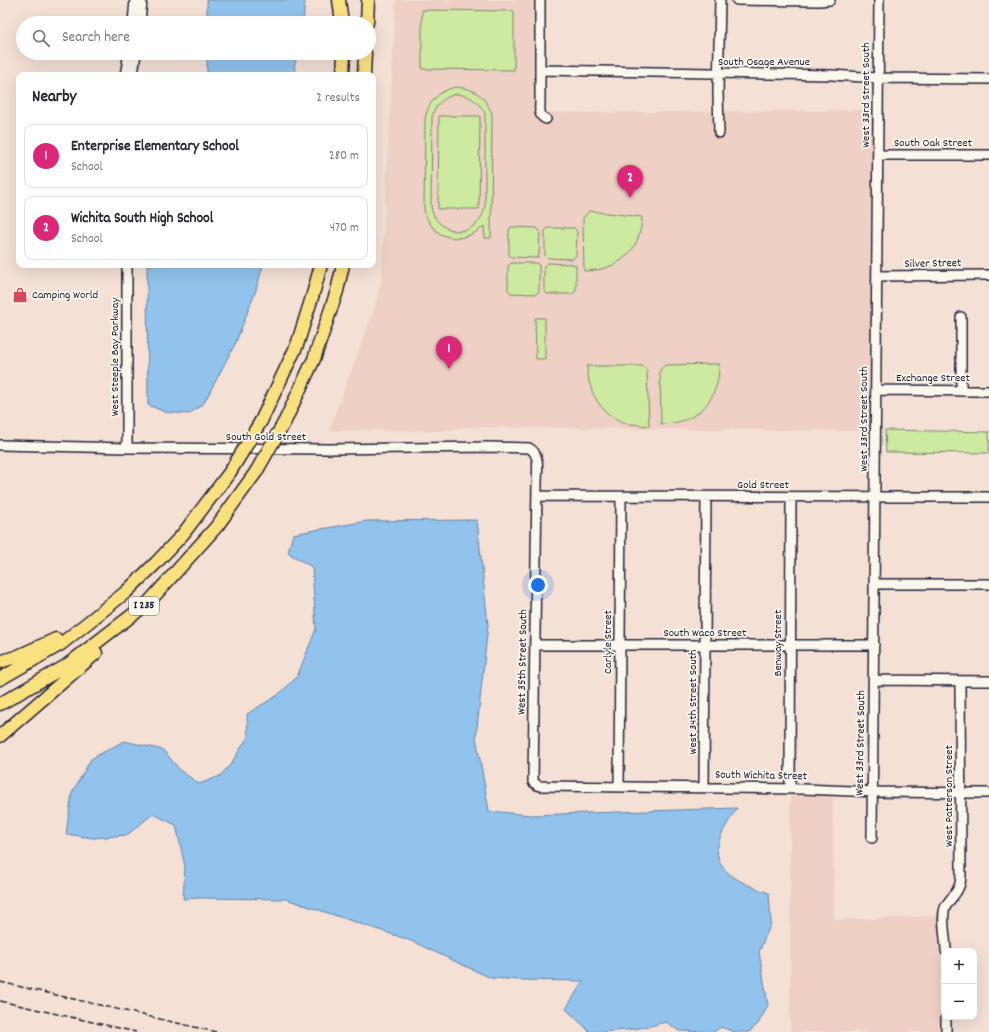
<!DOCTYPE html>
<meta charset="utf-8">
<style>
:root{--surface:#fff;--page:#f7f7f7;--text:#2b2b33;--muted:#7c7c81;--line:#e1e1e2;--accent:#db2777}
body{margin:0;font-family:Dekko,sans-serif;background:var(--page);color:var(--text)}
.controls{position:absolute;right:12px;bottom:12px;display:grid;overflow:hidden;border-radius:8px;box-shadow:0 4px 16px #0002}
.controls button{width:36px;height:36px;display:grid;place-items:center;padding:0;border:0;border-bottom:1px solid var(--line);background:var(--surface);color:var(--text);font:20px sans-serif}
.you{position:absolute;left:538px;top:585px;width:14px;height:14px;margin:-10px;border:3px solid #fff;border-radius:50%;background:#1a73e8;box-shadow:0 0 0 6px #1a73e833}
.badge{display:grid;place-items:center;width:26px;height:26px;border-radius:50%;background:var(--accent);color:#fff;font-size:13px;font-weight:700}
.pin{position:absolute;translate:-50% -33px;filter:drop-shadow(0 1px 2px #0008)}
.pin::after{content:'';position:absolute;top:21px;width:14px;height:12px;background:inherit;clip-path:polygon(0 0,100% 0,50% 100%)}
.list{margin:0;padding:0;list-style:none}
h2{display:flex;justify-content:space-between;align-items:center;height:52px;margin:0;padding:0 16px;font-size:17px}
h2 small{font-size:13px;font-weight:400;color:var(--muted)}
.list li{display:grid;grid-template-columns:26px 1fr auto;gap:12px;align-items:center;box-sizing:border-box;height:64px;margin:0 8px 8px;padding:0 8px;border:1px solid var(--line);border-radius:8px}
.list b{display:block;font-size:15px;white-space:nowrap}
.list p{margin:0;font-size:13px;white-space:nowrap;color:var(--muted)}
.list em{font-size:13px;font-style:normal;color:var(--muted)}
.icon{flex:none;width:22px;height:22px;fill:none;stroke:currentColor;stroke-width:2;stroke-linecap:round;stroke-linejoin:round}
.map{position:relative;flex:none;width:989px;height:1032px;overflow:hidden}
.search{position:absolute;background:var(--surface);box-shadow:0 4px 16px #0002;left:16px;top:16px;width:360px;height:44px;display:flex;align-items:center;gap:10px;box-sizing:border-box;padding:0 14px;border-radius:22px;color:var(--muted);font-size:15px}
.panel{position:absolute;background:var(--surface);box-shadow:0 4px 16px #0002;left:16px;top:72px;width:360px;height:196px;border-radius:8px}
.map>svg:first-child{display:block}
.built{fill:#efd0c4}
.green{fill:#ceeaa1;stroke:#78866e;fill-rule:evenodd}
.water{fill:#91c3ed;stroke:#6583a6}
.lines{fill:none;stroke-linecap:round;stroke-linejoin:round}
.minor-casing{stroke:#22223b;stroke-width:12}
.highway-casing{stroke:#22223b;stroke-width:15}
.minor{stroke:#fbf7ec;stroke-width:9}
.highway{stroke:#fae180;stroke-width:12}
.rail{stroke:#22223b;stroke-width:1.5;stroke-dasharray:6 3;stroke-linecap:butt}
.highway-bridge-casing{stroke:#22223b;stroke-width:15;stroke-linecap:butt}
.highway-bridge{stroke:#fae180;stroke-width:12}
.labels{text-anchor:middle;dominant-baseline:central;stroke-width:3.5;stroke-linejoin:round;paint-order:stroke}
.shield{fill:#fbf7ec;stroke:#636270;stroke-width:1}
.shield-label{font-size:11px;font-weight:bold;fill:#22223b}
.street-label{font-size:12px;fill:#22223b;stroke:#fbf7ec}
.poi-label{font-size:12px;fill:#22223b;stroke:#fbf7ec;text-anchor:start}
</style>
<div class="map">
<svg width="989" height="1032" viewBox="0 0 989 1032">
<rect width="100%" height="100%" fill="#f4e0d5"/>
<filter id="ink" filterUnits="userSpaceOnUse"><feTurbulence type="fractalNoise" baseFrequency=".025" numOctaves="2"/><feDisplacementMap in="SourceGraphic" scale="8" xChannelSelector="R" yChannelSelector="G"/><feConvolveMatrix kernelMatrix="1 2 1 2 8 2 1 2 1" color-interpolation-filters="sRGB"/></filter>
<g filter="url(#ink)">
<path class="built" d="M 396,0 L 536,0 L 536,113 L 874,110 L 872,431 L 466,427 L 438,431 L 329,430 L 374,310 L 381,283 Z
M 790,793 L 833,795 L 834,920 L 939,916 L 942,970 L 942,1032 L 790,1032 Z"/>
<path class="green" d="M 422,10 L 514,11 L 514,70 L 422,69 Z
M 456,87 C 476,89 484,95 492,114 L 491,238 L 485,238 L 484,226 C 462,246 431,241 424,209 L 425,119 C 428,102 438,91 456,87 ZM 456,94 C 470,95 478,101 485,113 L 485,206 C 484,210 483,215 481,218 C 467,241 434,231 431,206 L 432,116 C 436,104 444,97 456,94 Z
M 439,116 L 480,116 L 479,209 L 438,209 Z
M 589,211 L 642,217 C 641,252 617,271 584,271 L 583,218 Z
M 511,227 L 537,228 L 540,231 L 539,255 L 537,258 L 511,257 L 509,255 L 509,230 Z
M 548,228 L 574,228 L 577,231 L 576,255 L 573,259 L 548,258 L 545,255 L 545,231 Z
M 511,263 L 537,263 L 539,266 L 539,291 L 536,294 L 511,293 L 508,290 L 508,266 Z
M 547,263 L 573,264 L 576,266 L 576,290 L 573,294 L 547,294 L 544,290 L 544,266 Z
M 535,318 L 545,318 L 545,359 L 536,359 Z
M 719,364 C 720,400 697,424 661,424 L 660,370 L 665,365 Z
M 587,366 L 642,366 L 647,370 L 649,426 C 643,425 636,425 630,424 C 602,418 588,393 587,366 Z
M 885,430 L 989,432 L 989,453 L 886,452 Z"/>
<path class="water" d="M 207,0 L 305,0 L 303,23 L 207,23 Z
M 207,53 L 301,53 L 296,60 L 294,67 L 298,75 L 207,75 Z
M 147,265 L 263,265 L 256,290 L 236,342 L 204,403 L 189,414 L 165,412 L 148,405 Z
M 477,520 L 488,625 L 476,737 L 489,811 L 531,815 L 737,808 C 731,818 724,828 720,838 C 707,871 744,884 769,893 L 771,923 L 759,952 L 768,1005 L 758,1024 L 749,1032 L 735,1032 L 721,1027 L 714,1032 L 679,1031 L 666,1022 C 642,1029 615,1032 590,1032 L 566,1009 L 583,981 L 521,980 L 491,978 L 409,940 L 286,899 L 198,898 L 183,899 L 185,867 L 176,825 L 153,814 L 127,835 L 93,838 L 66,834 L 72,793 L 91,759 L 124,741 L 163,750 L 181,771 L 199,784 L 220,776 L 230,765 L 248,737 L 247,714 L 278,695 L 297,677 L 316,629 L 312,567 L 288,553 L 293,534 L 367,521 Z"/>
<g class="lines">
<g class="minor-casing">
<path id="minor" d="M 540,0 L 540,102 C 540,109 538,116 546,119
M 737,0 L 819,1 L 830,0
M 133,23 L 135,0
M 140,23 L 142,0
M 540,70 L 832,75 L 878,78 L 989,79
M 125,75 L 129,53
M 133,75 L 136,53
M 719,133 L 718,93 L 720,0
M 878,155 L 989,155
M 877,276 L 989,275
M 876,390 L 989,391
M 961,391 L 961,317
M 0,445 L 127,448 L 330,449 L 488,447 L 529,448 C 541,454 537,472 537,483 L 533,782 L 537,785 L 540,786 L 802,789 L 878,792 L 989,793
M 127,448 L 127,265
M 537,496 L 989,497
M 875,584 L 989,584
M 536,645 L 874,645
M 874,680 L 989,681
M 619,787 L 621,497
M 704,788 L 706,497
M 790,788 L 791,497
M 872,838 L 879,0
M 946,951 C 946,939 941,918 945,908 C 947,903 951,899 954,895 C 959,889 961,882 961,875 L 960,681
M 946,1032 L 946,1017"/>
</g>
<g class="highway-casing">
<path id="highway" d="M 339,0 L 342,23
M 367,23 L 368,0
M 343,75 L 344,53
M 364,75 L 365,53
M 261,421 L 297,345 L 313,294 L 321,265
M 285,421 L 314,359 L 337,291 L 343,265
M 0,662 L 18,656 L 56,639
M 0,679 L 61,644 L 126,592 L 157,562 L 183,534 L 230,472
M 0,704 L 66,666 L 148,603 L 217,526 L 256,472
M 0,736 L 96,653"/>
</g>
<use href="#minor" class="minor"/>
<use href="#highway" class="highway"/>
<path class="rail" d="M 0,982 L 216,1032
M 0,1001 L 136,1032"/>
<g class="highway-bridge-casing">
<path id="highway-bridge" d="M 230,472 L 261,421
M 256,472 L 285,421"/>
</g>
<use href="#highway-bridge" class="highway-bridge"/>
</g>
</g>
<defs>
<g id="shop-bare" transform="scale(1.2)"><path d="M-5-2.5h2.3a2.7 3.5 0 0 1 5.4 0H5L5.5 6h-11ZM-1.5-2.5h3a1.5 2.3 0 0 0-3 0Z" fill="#d1495b" stroke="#fbf7ec" stroke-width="2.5" paint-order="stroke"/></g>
</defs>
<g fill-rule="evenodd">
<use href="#shop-bare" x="20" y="295"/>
</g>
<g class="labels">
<rect class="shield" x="129" y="597" width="30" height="18" rx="3"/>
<g class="shield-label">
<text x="144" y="606">I 235</text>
</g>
<g class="street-label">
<text x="764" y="62">South Osage Avenue</text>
<text transform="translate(866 95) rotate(-90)">West 33rd Street South</text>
<text x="933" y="143">South Oak Street</text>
<text transform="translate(933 264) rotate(-1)">Silver Street</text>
<text transform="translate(115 357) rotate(-90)">West Steeple Bay Parkway</text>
<text x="933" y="378">Exchange Street</text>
<text transform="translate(864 419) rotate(-90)">West 33rd Street South</text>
<text x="266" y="437">South Gold Street</text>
<text x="763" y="485">Gold Street</text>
<text x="705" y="633">South Waco Street</text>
<text transform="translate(608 642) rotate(-90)">Carlyle Street</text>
<text transform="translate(778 643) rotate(-90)">Benway Street</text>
<text transform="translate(523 662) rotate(-89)">West 35th Street South</text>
<text transform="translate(693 702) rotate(-90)">West 34th Street South</text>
<text transform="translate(861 743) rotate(-89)">West 33rd Street South</text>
<text transform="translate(761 776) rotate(1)">South Wichita Street</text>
<text transform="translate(949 796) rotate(-90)">West Patterson Street</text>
</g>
<g class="poi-label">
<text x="32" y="295">Camping World</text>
</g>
</g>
</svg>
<div class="controls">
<button>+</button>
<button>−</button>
</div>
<div class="you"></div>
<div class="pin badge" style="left:449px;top:369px">1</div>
<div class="pin badge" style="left:630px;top:198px">2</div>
<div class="search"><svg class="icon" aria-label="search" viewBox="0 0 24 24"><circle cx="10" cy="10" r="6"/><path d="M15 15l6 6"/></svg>Search here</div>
<section class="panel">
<h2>Nearby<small>2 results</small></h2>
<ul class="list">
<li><span class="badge">1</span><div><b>Enterprise Elementary School</b><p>School</p></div><em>280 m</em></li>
<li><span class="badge">2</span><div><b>Wichita South High School</b><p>School</p></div><em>470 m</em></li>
</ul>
</section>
</div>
